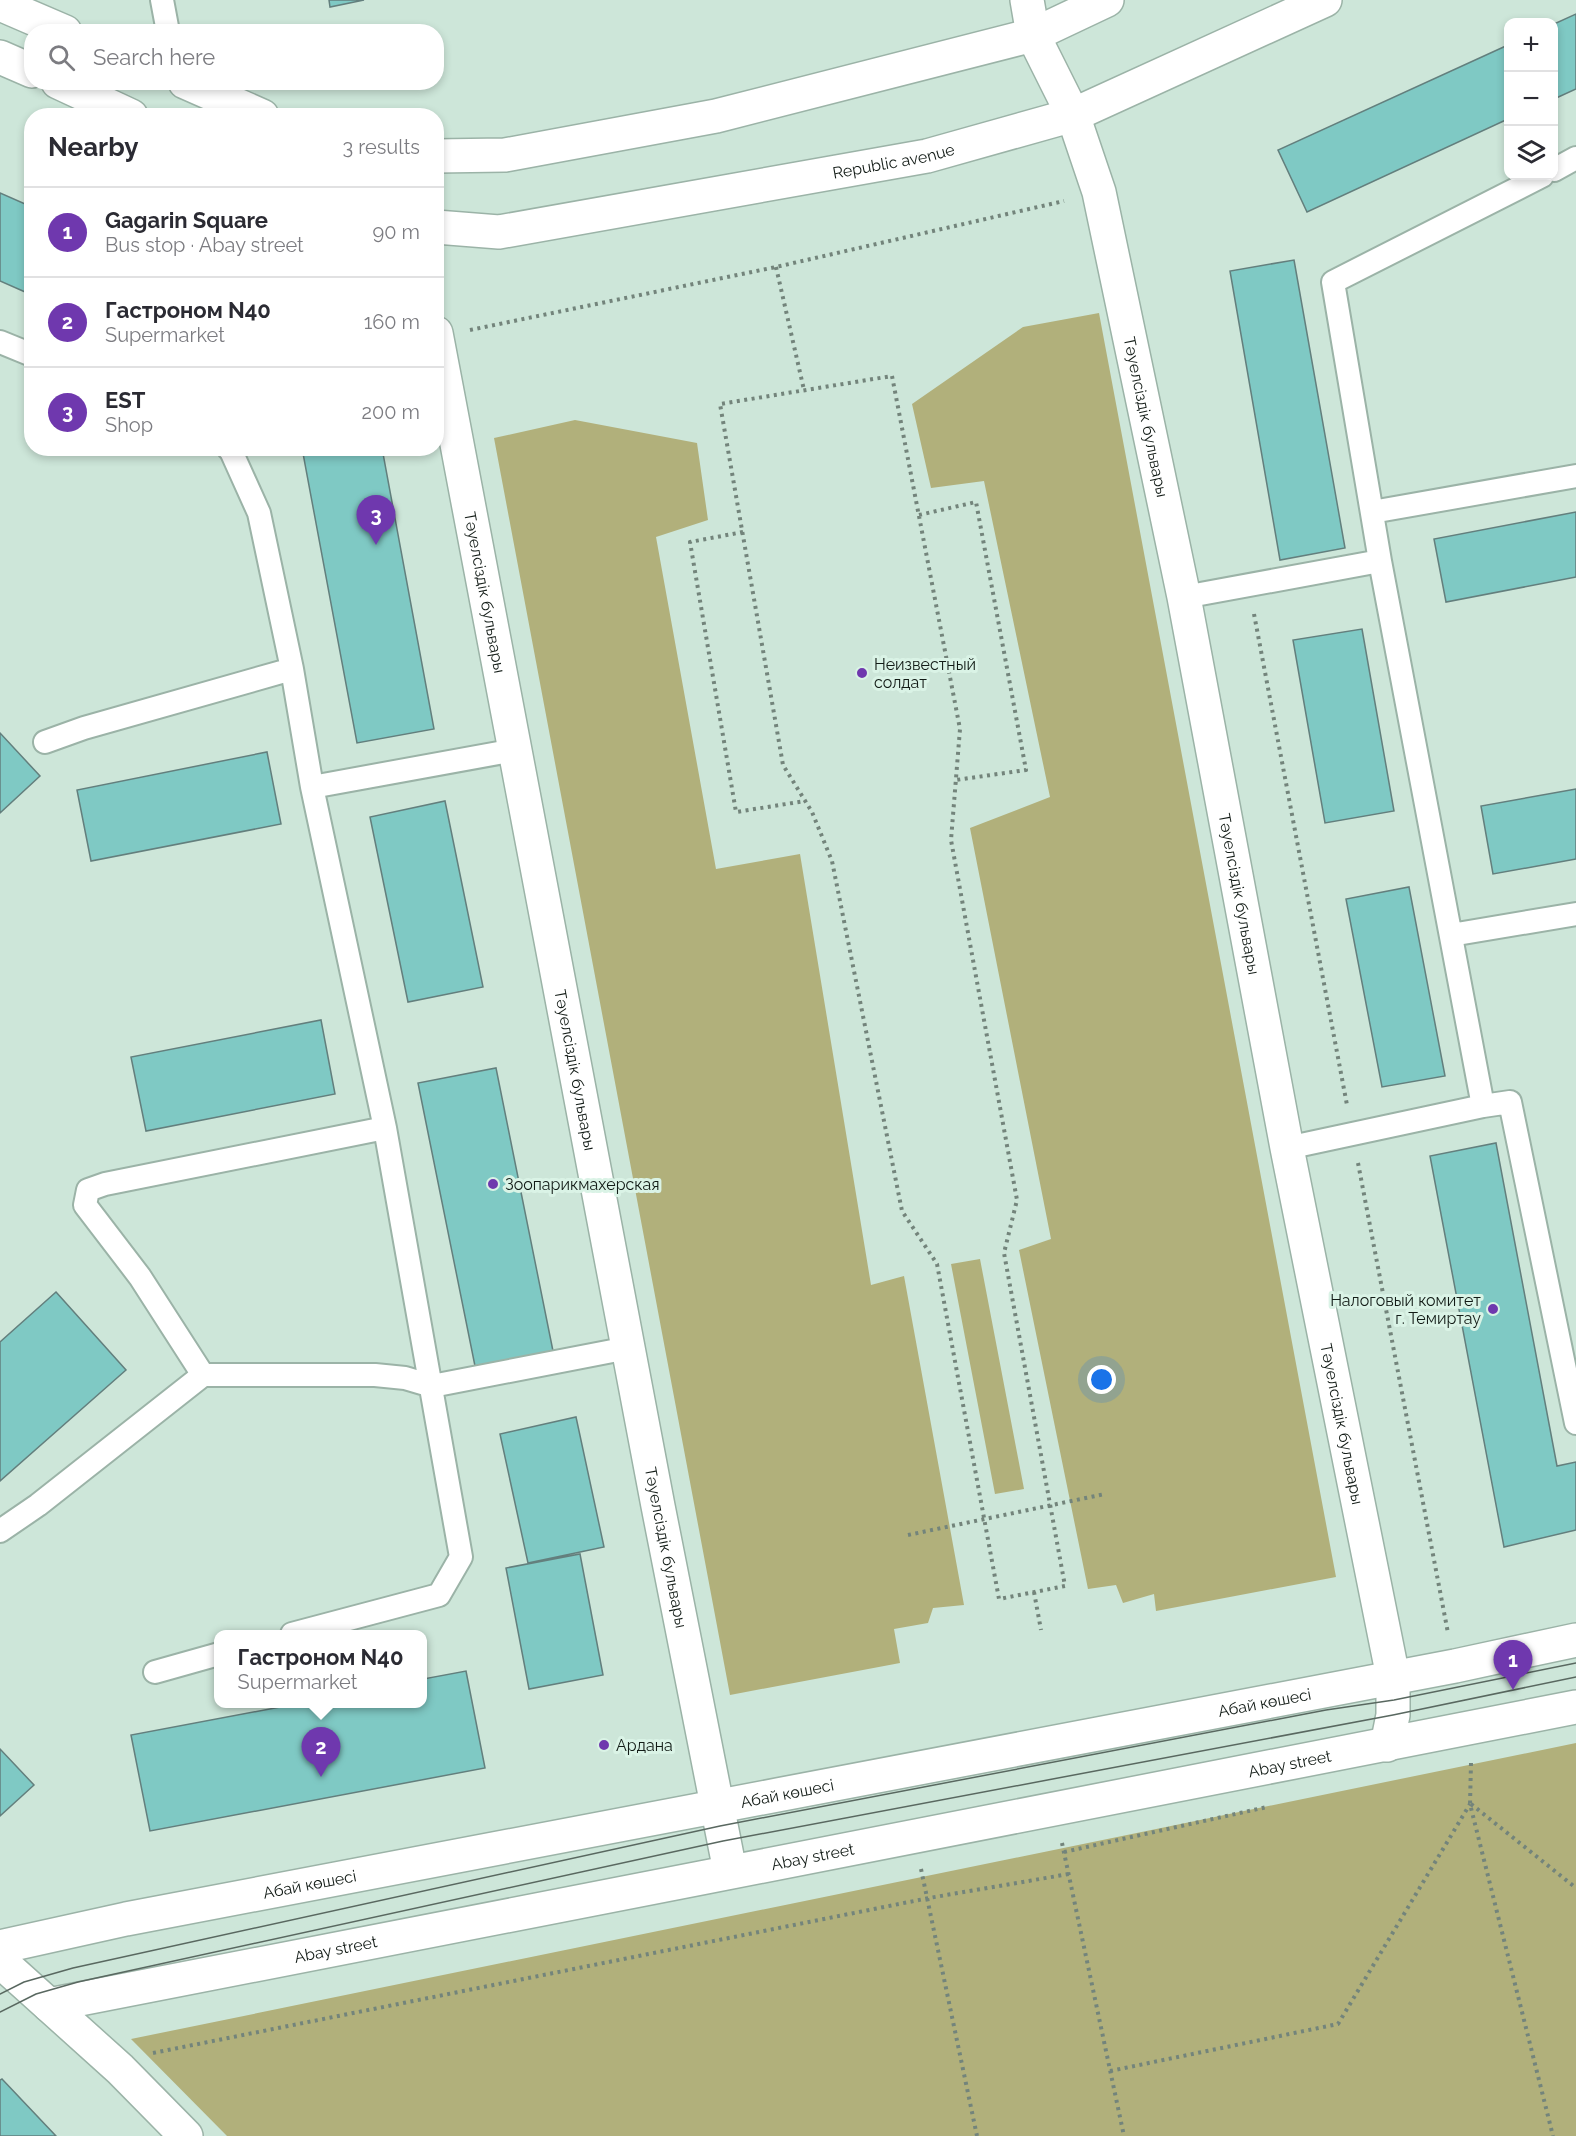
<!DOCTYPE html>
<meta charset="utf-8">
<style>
:root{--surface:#fff;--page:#f7f7f7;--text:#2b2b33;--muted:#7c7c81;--line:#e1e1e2;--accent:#6f38ae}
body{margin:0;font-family:Raleway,sans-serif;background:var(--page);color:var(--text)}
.controls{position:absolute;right:18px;top:18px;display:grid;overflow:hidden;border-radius:12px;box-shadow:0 3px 9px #0003}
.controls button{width:54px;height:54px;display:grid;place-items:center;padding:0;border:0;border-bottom:2px solid var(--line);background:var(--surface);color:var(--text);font:30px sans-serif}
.you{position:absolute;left:1102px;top:1380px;width:21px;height:21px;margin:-15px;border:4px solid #fff;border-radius:50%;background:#1a73e8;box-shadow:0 0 0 9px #1a73e833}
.badge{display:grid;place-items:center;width:39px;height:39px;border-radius:50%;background:var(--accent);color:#fff;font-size:20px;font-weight:700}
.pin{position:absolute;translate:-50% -50px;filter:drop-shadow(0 2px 3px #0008)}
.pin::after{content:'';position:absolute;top:32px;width:21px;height:18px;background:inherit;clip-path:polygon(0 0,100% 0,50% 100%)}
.popup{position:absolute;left:214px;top:1630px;width:213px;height:78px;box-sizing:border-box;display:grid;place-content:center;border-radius:12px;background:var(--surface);filter:drop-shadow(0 2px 4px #0005);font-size:20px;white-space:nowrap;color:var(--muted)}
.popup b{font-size:22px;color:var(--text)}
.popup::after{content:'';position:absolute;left:50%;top:100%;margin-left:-12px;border:12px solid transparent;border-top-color:var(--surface)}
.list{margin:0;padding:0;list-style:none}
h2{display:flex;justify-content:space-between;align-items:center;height:78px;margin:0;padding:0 24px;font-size:26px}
h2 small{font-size:20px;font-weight:400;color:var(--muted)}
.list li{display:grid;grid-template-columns:39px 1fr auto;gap:18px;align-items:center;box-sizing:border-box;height:90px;padding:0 24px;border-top:2px solid var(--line)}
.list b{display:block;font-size:22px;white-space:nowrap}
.list p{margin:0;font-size:20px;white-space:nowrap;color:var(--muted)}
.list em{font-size:20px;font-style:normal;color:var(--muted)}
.icon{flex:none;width:33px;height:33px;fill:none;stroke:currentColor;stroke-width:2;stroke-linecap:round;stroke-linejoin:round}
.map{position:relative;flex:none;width:1576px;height:2136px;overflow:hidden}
.search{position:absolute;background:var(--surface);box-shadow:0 3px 9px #0003;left:24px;top:24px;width:420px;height:66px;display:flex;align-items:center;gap:15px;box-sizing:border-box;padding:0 21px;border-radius:24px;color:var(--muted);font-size:22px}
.panel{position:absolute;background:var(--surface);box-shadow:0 3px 9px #0003;left:24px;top:108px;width:420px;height:348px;border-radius:24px}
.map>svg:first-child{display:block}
.green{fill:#b1b07b}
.building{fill:#7fc9c4;stroke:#637f7d;stroke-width:1.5}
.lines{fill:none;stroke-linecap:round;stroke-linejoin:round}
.lane-casing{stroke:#9bb3a7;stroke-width:26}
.secondary-casing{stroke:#9bb3a7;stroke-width:36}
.path{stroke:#73847b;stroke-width:4;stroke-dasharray:3 4.5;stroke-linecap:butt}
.lane{stroke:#fff;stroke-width:22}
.secondary{stroke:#fff;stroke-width:33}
.tram{stroke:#596860;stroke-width:1.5}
.poi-dot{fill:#6f38ae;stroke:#daf3e6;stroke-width:2}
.labels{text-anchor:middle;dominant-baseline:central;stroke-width:6;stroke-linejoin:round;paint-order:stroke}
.street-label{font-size:16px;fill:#121b16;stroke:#daf3e6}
.poi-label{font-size:16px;fill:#121b16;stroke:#daf3e6;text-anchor:start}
</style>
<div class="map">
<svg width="1576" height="2136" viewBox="0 0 1576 2136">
<rect width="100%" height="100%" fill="#cde6d9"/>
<path class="green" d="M 1099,313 L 1336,1577 L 1156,1611 L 1154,1594 L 1123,1603 L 1116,1585 L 1088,1589 L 1019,1250 L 1051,1239 L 970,828 L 1050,797 L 984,481 L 931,488 L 912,404 L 1023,327 Z
M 575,420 L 697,443 L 708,520 L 656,537 L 716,869 L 800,854 L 871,1285 L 904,1276 L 964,1605 L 933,1608 L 928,1623 L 894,1629 L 900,1663 L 730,1695 L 494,438 Z
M 980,1259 L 1024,1489 L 995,1494 L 951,1264 Z
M 1576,1743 L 1576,2136 L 227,2136 L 131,2039 Z"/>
<path class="building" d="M 329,0 L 364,0 L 330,7 Z
M 1576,14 L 1576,89 L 1554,99 L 1554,24 Z
M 1508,45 L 1508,119 L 1307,212 L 1278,150 Z
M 0,193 L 32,207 L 32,295 L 0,281 Z
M 1294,260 L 1345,548 L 1280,560 L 1230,271 Z
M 302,448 L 382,448 L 434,729 L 357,743 Z
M 1576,512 L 1576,577 L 1446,602 L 1434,539 Z
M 1362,629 L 1394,811 L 1325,823 L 1293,640 Z
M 0,733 L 40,776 L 0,813 Z
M 267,752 L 281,824 L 91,861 L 77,790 Z
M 1576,789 L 1576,859 L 1493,874 L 1481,806 Z
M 445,801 L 483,987 L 408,1002 L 370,817 Z
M 1409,887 L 1445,1076 L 1382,1087 L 1346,899 Z
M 321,1020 L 335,1094 L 146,1131 L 131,1057 Z
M 496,1068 L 554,1356 L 476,1371 L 418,1083 Z
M 1496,1143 L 1557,1466 L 1576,1462 L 1576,1530 L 1504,1547 L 1430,1156 Z
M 56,1292 L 126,1370 L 0,1481 L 0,1342 Z
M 576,1417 L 604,1547 L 528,1563 L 500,1434 Z
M 580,1554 L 603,1675 L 529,1689 L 506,1568 Z
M 466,1671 L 485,1768 L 150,1831 L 131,1735 L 296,1704 L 423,1704 L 423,1679 Z
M 0,1749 L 34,1785 L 0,1816 Z
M 2,2079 L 56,2136 L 0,2136 L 0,2080 Z"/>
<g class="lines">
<g class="lane-casing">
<path id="lane" d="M 162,0 L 168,32
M 1554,170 L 1576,158
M 0,342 L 32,355
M 228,448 L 231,451 L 259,513 L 292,669 L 312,787 L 385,1128 L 461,1557 L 439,1595 L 292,1634
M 1372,512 L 1576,476
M 1184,597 L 1380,561
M 45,742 L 84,728 L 292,669
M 312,787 L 515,750
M 1451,935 L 1576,914
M 1483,1106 L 1510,1102 L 1576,1423
M 1287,1148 L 1483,1106 L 1380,561 L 1333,282 L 1542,176
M 203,1375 L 140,1277 L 85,1205 L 88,1190 L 105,1184 L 385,1128
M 0,1531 L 38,1505 L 203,1375 L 375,1375 L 405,1378 L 432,1386 L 628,1348
M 155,1672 L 219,1654"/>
</g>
<g class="secondary-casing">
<g id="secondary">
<path id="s1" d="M 1027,0 L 1033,35 L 1073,115 L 1099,192 L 1184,597 L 1287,1148 L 1393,1677 L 1393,1715 L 1387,1745"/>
<path d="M 0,4 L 65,32"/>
<path d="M 0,57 L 32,71"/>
<path d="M 58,82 L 131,116"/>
<path d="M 185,82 L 262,116"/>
<path d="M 436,156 L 505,155 L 716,116 L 1033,35 L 1107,0"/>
<path id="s2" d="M 436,227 L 499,232 L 927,156 L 1073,115 L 1325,0"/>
<path id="s3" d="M 436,333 L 658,1506 L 730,1871"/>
<path id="s4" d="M 0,1947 L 126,1919 L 1455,1666 L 1576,1640"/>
<path d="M 0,1961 L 120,2069 L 186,2136"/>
<path id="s5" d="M 49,2005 C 558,1905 1067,1808 1576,1707"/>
</g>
</g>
<path class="path" d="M 776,267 L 804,390
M 470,330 L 776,267 L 1064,201
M 892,376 L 960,729 L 951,840 L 1017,1200 L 1004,1253 L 1065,1586 L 999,1599 L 937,1264 L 902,1211 L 832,861 L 812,812 L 783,765 L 720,404 Z
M 919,515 L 976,502 L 1026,770 L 956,780
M 743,532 L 690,542 L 736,812 L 805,801
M 1254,614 L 1347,1105
M 1358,1163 L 1448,1633
M 908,1535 L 1105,1494
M 1034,1592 L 1041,1630
M 1471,1763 L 1470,1804 L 1553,2136
M 1471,1804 L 1576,1888
M 1062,1843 L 1124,2136
M 1064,1852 L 1267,1807
M 921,1869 L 977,2136
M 153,2053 L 929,1898 L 1069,1874
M 1110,2071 L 1338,2024 L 1470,1804"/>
<use href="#lane" class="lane"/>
<use href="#secondary" class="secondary"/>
<path class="tram" d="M 0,1994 L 24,1982 L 73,1968 L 720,1826 L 1326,1710 L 1394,1700 L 1576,1663
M 0,2012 L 36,1994 L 78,1982 L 723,1841 L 1393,1715 L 1576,1677"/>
</g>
<g class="poi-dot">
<circle cx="862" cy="673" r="6"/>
<circle cx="493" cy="1184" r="6"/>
<circle cx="1493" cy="1309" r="6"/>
<circle cx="604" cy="1745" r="6"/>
</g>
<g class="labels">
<g class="street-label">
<text stroke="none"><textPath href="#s2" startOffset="464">Republic avenue</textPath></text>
<text stroke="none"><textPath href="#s1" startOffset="436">Тәуелсіздік бульвары</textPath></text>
<text stroke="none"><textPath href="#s3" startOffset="264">Тәуелсіздік бульвары</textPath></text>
<text stroke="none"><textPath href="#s1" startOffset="922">Тәуелсіздік бульвары</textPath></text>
<text stroke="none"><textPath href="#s3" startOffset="750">Тәуелсіздік бульвары</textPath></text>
<text stroke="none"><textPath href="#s1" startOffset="1462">Тәуелсіздік бульвары</textPath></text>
<text stroke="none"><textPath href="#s3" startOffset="1236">Тәуелсіздік бульвары</textPath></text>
<text stroke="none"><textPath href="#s4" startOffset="1288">Абай көшесі</textPath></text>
<text stroke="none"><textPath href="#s5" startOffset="1264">Abay street</textPath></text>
<text stroke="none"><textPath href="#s4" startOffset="802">Абай көшесі</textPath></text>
<text stroke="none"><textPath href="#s5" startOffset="778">Abay street</textPath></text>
<text stroke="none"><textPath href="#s4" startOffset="316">Абай көшесі</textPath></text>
<text stroke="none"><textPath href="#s5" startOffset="292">Abay street</textPath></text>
</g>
<g class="poi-label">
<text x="874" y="664">Неизвестный<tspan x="874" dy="18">солдат</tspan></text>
<text x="505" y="1184">Зоопарикмахерская</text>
<text x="1481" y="1300" text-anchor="end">Налоговый комитет<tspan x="1481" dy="18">г. Темиртау</tspan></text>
<text x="616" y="1745">Ардана</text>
</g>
</g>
</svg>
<div class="controls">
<button>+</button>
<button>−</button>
<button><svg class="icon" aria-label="layers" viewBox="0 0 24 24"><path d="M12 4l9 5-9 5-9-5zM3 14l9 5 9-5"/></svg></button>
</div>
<div class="you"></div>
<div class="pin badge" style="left:1513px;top:1690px">1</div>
<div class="pin badge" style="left:321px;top:1777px">2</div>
<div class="popup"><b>Гастроном N40</b>Supermarket</div>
<div class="pin badge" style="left:376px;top:545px">3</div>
<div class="search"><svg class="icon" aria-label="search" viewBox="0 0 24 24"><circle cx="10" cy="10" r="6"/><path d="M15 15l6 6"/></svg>Search here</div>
<section class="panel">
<h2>Nearby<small>3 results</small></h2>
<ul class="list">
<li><span class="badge">1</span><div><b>Gagarin Square</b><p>Bus stop · Abay street</p></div><em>90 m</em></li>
<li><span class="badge">2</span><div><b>Гастроном N40</b><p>Supermarket</p></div><em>160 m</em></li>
<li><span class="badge">3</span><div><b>EST</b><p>Shop</p></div><em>200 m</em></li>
</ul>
</section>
</div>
